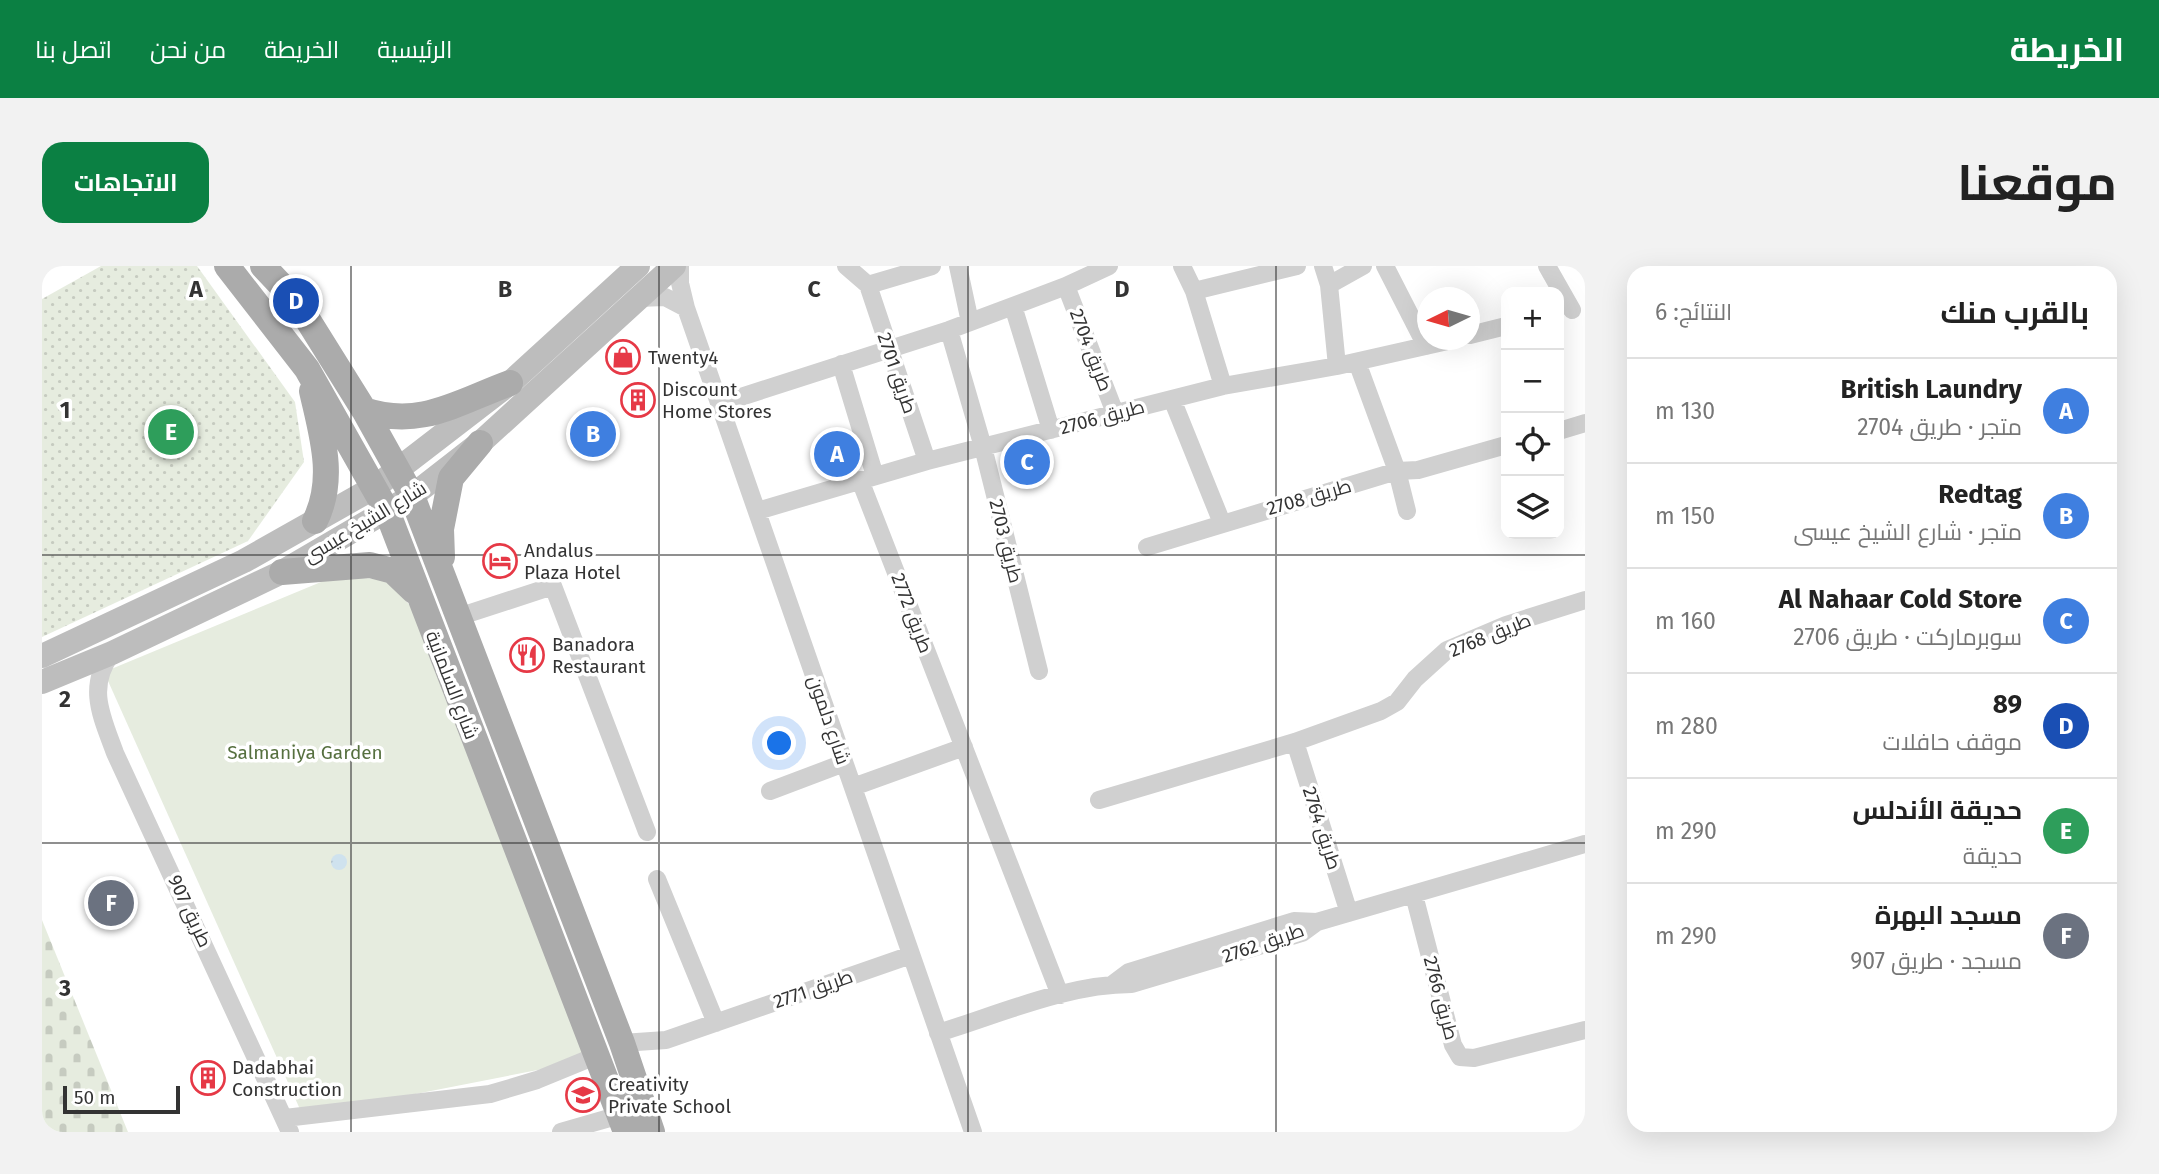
<!DOCTYPE html>
<html lang="ar">
<meta charset="utf-8">
<style>
:root{--surface:#fff;--page:#f2f2f2;--text:#222;--muted:#767676;--line:#e0e0e0;--accent:#0b8043}
body{margin:0;font-family:"Fira Sans",Cairo,sans-serif;background:var(--page);color:var(--text);direction:rtl}
.controls{position:absolute;right:21px;top:21px;display:grid;overflow:hidden;border-radius:14px;box-shadow:0 7px 28px #0002}
.controls button{width:63px;height:63px;display:grid;place-items:center;padding:0;border:0;border-bottom:2px solid var(--line);background:var(--surface);color:var(--text);font:35px sans-serif}
.compass{position:absolute;left:1375px;top:21px;width:63px;height:63px;border-radius:50%;background:var(--surface);box-shadow:0 7px 28px #0002;rotate:265deg}
.scale{position:absolute;left:21px;bottom:18px;width:117px;box-sizing:border-box;padding-left:7px;border:4px solid #333;border-top:0;font-size:19px;line-height:24px;white-space:nowrap;color:#333;-webkit-text-stroke:5px #fff;paint-order:stroke}
.you{position:absolute;left:738px;top:478px;width:24px;height:24px;margin:-18px;border:5px solid #fff;border-radius:50%;background:#1a73e8;box-shadow:0 0 0 10px #1a73e833}
.badge{display:grid;place-items:center;width:46px;height:46px;border-radius:50%;background:var(--accent);color:#fff;font-size:23px;font-weight:700}
.pin{position:absolute;translate:-50% -50%;border:4px solid #fff;box-shadow:0 2px 7px #0006}
.list{margin:0;padding:0;list-style:none}
h2{display:flex;justify-content:space-between;align-items:center;height:91px;margin:0;padding:0 28px;font-size:30px}
h2 small{font-size:23px;font-weight:400;color:var(--muted)}
.list li{display:grid;grid-template-columns:46px 1fr auto;gap:21px;align-items:center;box-sizing:border-box;height:105px;padding:0 28px;border-top:2px solid var(--line)}
.list b{display:block;font-size:26px;white-space:nowrap}
.list p{margin:0;font-size:23px;white-space:nowrap;color:var(--muted)}
.list em{font-size:23px;font-style:normal;color:var(--muted)}
.icon{flex:none;width:38px;height:38px;fill:none;stroke:currentColor;stroke-width:2;stroke-linecap:round;stroke-linejoin:round}
.map{position:relative;flex:none;width:1543px;height:866px;overflow:hidden;direction:ltr;border-radius:21px}
header{display:flex;align-items:center;gap:42px;box-sizing:border-box;height:98px;padding:0 35px;background:var(--accent);color:#fff}
header strong{font-size:33px}
nav{display:flex;gap:38px;margin-inline-start:auto;font-size:24px}
.intro{display:flex;align-items:center;justify-content:space-between;box-sizing:border-box;height:168px;padding:0 42px}
h1{margin:0;font-size:49px}
.button{padding:18px 32px;border-radius:21px;background:var(--accent);color:#fff;font-size:24px;font-weight:700}
main{display:flex;gap:42px;padding:0 42px}
aside{flex:1;background:var(--surface);border-radius:21px;box-shadow:0 7px 28px #0002}
.map>svg:first-child{display:block}
.grass{fill:url(#grass-dots)}
.cemetery{fill:url(#cemetery-stones)}
.garden{fill:#e6ecdf}
.water{fill:url(#water-ripples)}
.lines{fill:none;stroke-linecap:round;stroke-linejoin:round}
.street{stroke:#d0d0d0;stroke-width:18}
.secondary{stroke:#bdbdbd;stroke-width:24}
.primary{stroke:#ababab;stroke-width:26}
.grid{fill:none;stroke:#333;stroke-width:2;stroke-opacity:0.55}
.labels{text-anchor:middle;dominant-baseline:central;stroke-width:7;stroke-linejoin:round;paint-order:stroke}
.street-label{font-size:19px;fill:#333;stroke:#fff}
.poi-label{font-size:19px;fill:#333;stroke:#fff;text-anchor:start}
.park-label{font-size:19px;fill:#56703f;stroke:#fff}
.grid-label{font-size:23px;text-anchor:middle;font-weight:bold;fill:#333;stroke:#fff;stroke-width:7;stroke-linejoin:round;paint-order:stroke}
</style>
<header>
<strong>الخريطة</strong>
<nav><a>الرئيسية</a><a>الخريطة</a><a>من نحن</a><a>اتصل بنا</a></nav>
</header>
<div class="intro"><h1>موقعنا</h1><a class="button">الاتجاهات</a></div>
<main>
<aside>
<h2>بالقرب منك<small>النتائج: 6</small></h2>
<ul class="list">
<li><span class="badge" style="background:#3f7fe0">A</span><div><b>British Laundry</b><p>متجر · طريق 2704</p></div><em>130 m</em></li>
<li><span class="badge" style="background:#3f7fe0">B</span><div><b>Redtag</b><p>متجر · شارع الشيخ عيسى</p></div><em>150 m</em></li>
<li><span class="badge" style="background:#3f7fe0">C</span><div><b>Al Nahaar Cold Store</b><p>سوبرماركت · طريق 2706</p></div><em>160 m</em></li>
<li><span class="badge" style="background:#1a4fb4">D</span><div><b>89</b><p>موقف حافلات</p></div><em>280 m</em></li>
<li><span class="badge" style="background:#2e9e5b">E</span><div><b>حديقة الأندلس</b><p>حديقة</p></div><em>290 m</em></li>
<li><span class="badge" style="background:#6b7280">F</span><div><b>مسجد البهرة</b><p>مسجد · طريق 907</p></div><em>290 m</em></li>
</ul>
</aside>
<div class="map">
<svg width="1543" height="866" viewBox="0 0 1543 866">
<defs>
<pattern id="grass-dots" width="8" height="8" patternUnits="userSpaceOnUse" patternTransform="scale(1.75)"><rect width="8" height="8" fill="#e6ecdf"/><path d="M2 2h.1M6 6h.1" fill="none" stroke="#c6cbc0" stroke-width="1.8" stroke-linecap="round"/></pattern>
<pattern id="cemetery-stones" width="16" height="16" patternUnits="userSpaceOnUse" patternTransform="scale(1.75)"><rect width="16" height="16" fill="#e6ecdf"/><path d="M2 7V4a2 2 0 0 1 4 0v3zM10 15v-3a2 2 0 0 1 4 0v3z" fill="#c6cbc0"/></pattern>
<pattern id="water-ripples" width="26" height="14" patternUnits="userSpaceOnUse" patternTransform="scale(1.75)"><rect width="26" height="14" fill="#cfe2ee"/><path d="M2 4q2-2 4 0t4 0M15 11q2-2 4 0t4 0" fill="none" stroke="#b2c2cd"/></pattern>
</defs>
<rect width="100%" height="100%" fill="#fff"/>
<path class="grass" d="M 59,0 L 155,0 L 253,136 L 262,196 L 206,275 L 0,371 L 0,33 Z"/>
<path class="cemetery" d="M 0,654 L 86,866 L 0,866 Z"/>
<path class="garden" d="M 291,311 L 345,313 L 370,342 L 547,794 L 261,850 L 62,406 Z"/>
<path class="water" d="M289 596a8 8 0 1 1 16 0a8 8 0 1 1-16 0Z"/>
<g class="lines">
<path class="street" d="M 638,0 L 638,17 L 644,42 L 931,866
M 804,0 L 826,19 L 885,195
M 916,0 L 928,56
M 1140,0 L 1152,25 L 1181,120
M 1281,0 L 1287,19 L 1295,100
M 1343,0 L 1384,80
M 1505,0 L 1530,44
M 826,19 L 890,0
M 1287,19 L 1321,0
M 1024,20 L 1073,147
M 1152,25 L 1255,0
M 596,32 L 623,31 L 644,42
M 971,40 L 1009,164
M 907,64 L 941,181 L 997,405
M 1428,69 L 1464,60
M 1315,96 L 1355,205 L 1365,245
M 799,98 L 833,210
M 1130,133 L 1180,257
M 677,138 L 907,64 L 1024,20 L 1067,0
M 1517,165 L 1543,157
M 818,214 L 1018,729
M 715,245 L 885,195 L 1181,120 L 1295,100 L 1410,74
M 1105,281 L 1355,205 L 1376,204 L 1464,179
M 416,351 L 511,320 L 605,566
M 70,387 C 44,421 60,451 73,487 L 248,866
M 1253,476 L 1307,647
M 811,521 L 922,481
M 728,525 L 802,497
M 1057,534 L 1253,476 L 1339,445 L 1355,436 L 1373,413 L 1405,384 L 1464,359 L 1543,334
M 615,613 L 674,757
M 1372,629 L 1411,779 L 1418,791 L 1432,792 L 1543,764
M 1071,718 L 1087,706 L 1252,655 L 1275,656
M 896,767 C 958,748 1025,718 1090,718 L 1260,667 L 1275,656 L 1543,578
M 580,777 L 624,774 L 869,689
M 243,852 L 448,828 L 495,814 L 556,789
M 519,866 L 578,849"/>
<path class="secondary" d="M 0,390 L 202,295 L 333,221 L 468,117 L 596,0
M 0,416 L 70,387 L 240,306 L 370,230 L 438,177 L 632,0"/>
<path class="primary" d="M 185,0 L 265,103 L 345,245 L 584,866
M 221,0 L 254,35 L 322,144 L 370,230 L 580,777 L 610,866
M 270,125 C 280,169 294,213 273,255
M 322,144 C 378,163 416,136 468,117
M 400,291 L 399,263 L 409,212 L 438,177
M 240,306 L 328,299 L 351,305 L 372,325"/>
</g>
<path class="grid" d="M 309,0 L 309,866M 617,0 L 617,866M 926,0 L 926,866M 1234,0 L 1234,866M 0,289 L 1543,289M 0,577 L 1543,577"/>
<defs>
<g id="shop-ring" transform="scale(1.75)"><circle r="9.5" fill="#fff" stroke="#e63946" stroke-width="1.5"/><path d="M-5-2.5h2.3a2.7 3.5 0 0 1 5.4 0H5L5.5 6h-11ZM-1.5-2.5h3a1.5 2.3 0 0 0-3 0Z" fill="#e63946"/></g>
<g id="building-ring" transform="scale(1.75)"><circle r="9.5" fill="#fff" stroke="#e63946" stroke-width="1.5"/><path d="M-4-6H4V6H1V3H-1V6H-4ZM-2.5-4.3h1.7v1.8h-1.7ZM.8-4.3h1.7v1.8H.8ZM-2.5-1h1.7V.8h-1.7ZM.8-1h1.7V.8H.8Z" fill="#e63946"/></g>
<g id="hotel-ring" transform="scale(1.75)"><circle r="9.5" fill="#fff" stroke="#e63946" stroke-width="1.5"/><path d="M-6-4.5h1.5V1H6V5H4.5V3h-9V5H-6ZM-4 0a1.8 1.8 0 1 1 3.6 0ZM.5 0V-2.5h3Q6-2.5 6 0Z" fill="#e63946"/></g>
<g id="restaurant-ring" transform="scale(1.75)"><circle r="9.5" fill="#fff" stroke="#e63946" stroke-width="1.5"/><path d="M-5-6h1v4h1v-4h1v4h1v-4h1v5L-1.5 .5V6h-2V.5L-5-1ZM5-6V6H3V1.5H1.5Q1.5-4 5-6Z" fill="#e63946"/></g>
<g id="school-ring" transform="scale(1.75)"><circle r="9.5" fill="#fff" stroke="#e63946" stroke-width="1.5"/><path d="M0-5L7-2L0 1L-7-2ZM-4 1L0 2.5L4 1V4Q0 6-4 4Z" fill="#e63946"/></g>
</defs>
<g fill-rule="evenodd">
<use href="#shop-ring" x="581" y="91"/>
<use href="#building-ring" x="596" y="134"/>
<use href="#hotel-ring" x="458" y="295"/>
<use href="#restaurant-ring" x="485" y="389"/>
<use href="#building-ring" x="166" y="812"/>
<use href="#school-ring" x="541" y="829"/>
</g>
<g class="labels">
<g class="street-label">
<text transform="translate(1049 84) rotate(69)">طريق 2704</text>
<text transform="translate(855 107) rotate(71)">طريق 2701</text>
<text transform="translate(1060 151) rotate(-15)">طريق 2706</text>
<text transform="translate(1267 231) rotate(-16)">طريق 2708</text>
<text transform="translate(323 256) rotate(-31)">شارع الشيخ عيسى</text>
<text transform="translate(964 275) rotate(76)">طريق 2703</text>
<text transform="translate(870 347) rotate(69)">طريق 2772</text>
<text transform="translate(1448 369) rotate(-22)">طريق 2768</text>
<text transform="translate(410 419) rotate(69)">شارع السلمانية</text>
<text transform="translate(787 454) rotate(71)">شارع دلمون</text>
<text transform="translate(1280 562) rotate(72)">طريق 2764</text>
<text transform="translate(148 645) rotate(65)">طريق 907</text>
<text transform="translate(1221 677) rotate(-19)">طريق 2762</text>
<text transform="translate(771 723) rotate(-19)">طريق 2771</text>
<text transform="translate(1399 732) rotate(75)">طريق 2766</text>
</g>
<g class="poi-label">
<text x="606" y="91">Twenty4</text>
<text x="620" y="123">Discount<tspan x="620" dy="22">Home Stores</tspan></text>
<text x="482" y="284">Andalus<tspan x="482" dy="22">Plaza Hotel</tspan></text>
<text x="510" y="378">Banadora<tspan x="510" dy="22">Restaurant</tspan></text>
<text x="190" y="801">Dadabhai<tspan x="190" dy="22">Construction</tspan></text>
<text x="566" y="818">Creativity<tspan x="566" dy="22">Private School</tspan></text>
</g>
<g class="park-label">
<text x="263" y="486">Salmaniya Garden</text>
</g>
</g>
<g class="grid-label">
<text x="154" y="31">A</text>
<text x="463" y="31">B</text>
<text x="772" y="31">C</text>
<text x="1080" y="31">D</text>
<text x="23" y="152">1</text>
<text x="23" y="441">2</text>
<text x="23" y="730">3</text>
</g>
</svg>
<div class="controls">
<button>+</button>
<button>−</button>
<button><svg class="icon" aria-label="locate" viewBox="0 0 24 24"><circle cx="12" cy="12" r="6"/><path d="M12 2v4M12 18v4M2 12h4M18 12h4"/></svg></button>
<button><svg class="icon" aria-label="layers" viewBox="0 0 24 24"><path d="M12 4l9 5-9 5-9-5zM3 14l9 5 9-5"/></svg></button>
</div>
<svg class="compass" viewBox="-18 -18 36 36"><path d="M0-13l5 13h-10z" fill="#e53935"/><path d="M0 13l5-13h-10z" fill="#767676"/></svg>
<div class="scale">50 m</div>
<div class="you"></div>
<div class="pin badge" style="left:795px;top:188px;background:#3f7fe0">A</div>
<div class="pin badge" style="left:551px;top:168px;background:#3f7fe0">B</div>
<div class="pin badge" style="left:985px;top:196px;background:#3f7fe0">C</div>
<div class="pin badge" style="left:254px;top:35px;background:#1a4fb4">D</div>
<div class="pin badge" style="left:129px;top:166px;background:#2e9e5b">E</div>
<div class="pin badge" style="left:69px;top:637px;background:#6b7280">F</div>
</div>
</main>
